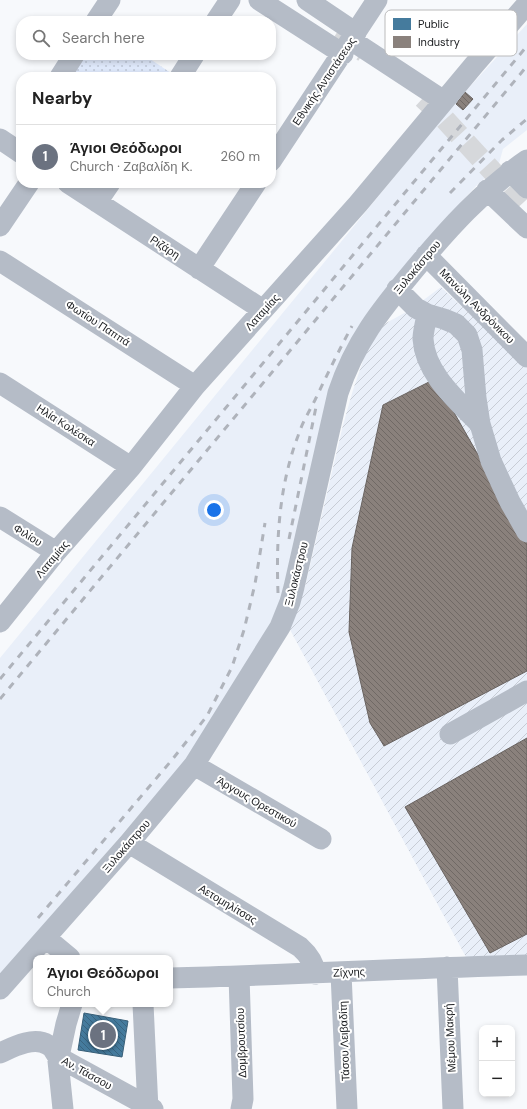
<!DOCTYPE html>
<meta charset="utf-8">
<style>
:root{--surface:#fff;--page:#f6f6f6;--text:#222;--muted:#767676;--line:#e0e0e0;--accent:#1a73e8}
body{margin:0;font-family:"DM Sans",sans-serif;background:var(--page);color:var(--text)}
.controls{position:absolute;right:12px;bottom:12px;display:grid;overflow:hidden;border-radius:8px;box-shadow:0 2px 6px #0003}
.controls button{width:36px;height:36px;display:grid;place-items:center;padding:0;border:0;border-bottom:1px solid var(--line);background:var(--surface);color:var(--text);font:20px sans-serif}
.you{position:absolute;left:214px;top:510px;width:14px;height:14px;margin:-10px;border:3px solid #fff;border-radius:50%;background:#1a73e8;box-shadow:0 0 0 6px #1a73e833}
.badge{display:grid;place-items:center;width:26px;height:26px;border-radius:50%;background:var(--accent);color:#fff;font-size:13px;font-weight:700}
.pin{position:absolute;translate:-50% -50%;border:2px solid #fff;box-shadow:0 1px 4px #0006}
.popup{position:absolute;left:33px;top:955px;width:140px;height:52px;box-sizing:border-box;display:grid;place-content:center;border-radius:8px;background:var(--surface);filter:drop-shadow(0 1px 3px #0005);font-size:13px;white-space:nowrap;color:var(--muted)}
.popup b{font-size:15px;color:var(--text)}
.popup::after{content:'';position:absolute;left:50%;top:100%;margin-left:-8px;border:8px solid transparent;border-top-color:var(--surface)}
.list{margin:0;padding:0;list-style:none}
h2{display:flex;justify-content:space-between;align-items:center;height:52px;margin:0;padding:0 16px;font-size:17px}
h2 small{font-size:13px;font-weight:400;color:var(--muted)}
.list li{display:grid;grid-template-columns:26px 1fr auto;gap:12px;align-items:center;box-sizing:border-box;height:64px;padding:0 16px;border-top:1px solid var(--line)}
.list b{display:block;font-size:15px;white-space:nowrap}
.list p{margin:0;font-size:13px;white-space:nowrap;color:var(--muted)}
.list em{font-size:13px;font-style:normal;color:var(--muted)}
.icon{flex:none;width:22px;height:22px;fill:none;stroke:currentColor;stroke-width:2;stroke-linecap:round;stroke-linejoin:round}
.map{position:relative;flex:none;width:527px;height:1109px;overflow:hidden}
.search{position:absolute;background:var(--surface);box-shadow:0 2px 6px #0003;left:16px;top:16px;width:260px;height:44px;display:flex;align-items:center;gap:10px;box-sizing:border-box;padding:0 14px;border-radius:16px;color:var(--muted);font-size:15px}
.panel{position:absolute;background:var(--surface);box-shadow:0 2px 6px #0003;left:16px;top:72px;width:260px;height:116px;border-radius:16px}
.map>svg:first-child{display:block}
.built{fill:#e9eff9}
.industrial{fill:url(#industrial-furrows)}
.park{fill:url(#park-dots)}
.public{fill:url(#public-back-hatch);stroke:#385f78}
.industry{fill:url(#industry-back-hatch);stroke:#696360}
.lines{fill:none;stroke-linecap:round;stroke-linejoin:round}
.minor-tunnel{stroke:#d6d8db;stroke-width:21;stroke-dasharray:21 10;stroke-linecap:butt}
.minor{stroke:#b5bcc7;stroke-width:21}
.rail{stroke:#afb3bb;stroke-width:3;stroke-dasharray:7 7;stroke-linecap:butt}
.labels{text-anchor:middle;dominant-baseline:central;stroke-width:4;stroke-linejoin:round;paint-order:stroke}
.street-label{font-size:11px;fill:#1b1d20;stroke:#fff}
.key{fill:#fff;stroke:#bbbbbc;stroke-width:1}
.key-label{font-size:11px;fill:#1b1d20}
</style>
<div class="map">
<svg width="527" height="1109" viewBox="0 0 527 1109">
<defs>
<pattern id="industrial-furrows" width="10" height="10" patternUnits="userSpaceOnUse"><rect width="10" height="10" fill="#e9eff9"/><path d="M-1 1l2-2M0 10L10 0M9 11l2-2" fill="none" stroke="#c7ccd5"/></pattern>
<pattern id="park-dots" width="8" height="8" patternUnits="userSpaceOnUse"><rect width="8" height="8" fill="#e0eafc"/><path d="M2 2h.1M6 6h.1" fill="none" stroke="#c0c8d8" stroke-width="1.8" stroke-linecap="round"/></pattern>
<pattern id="public-back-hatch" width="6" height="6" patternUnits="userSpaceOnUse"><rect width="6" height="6" fill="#457b9d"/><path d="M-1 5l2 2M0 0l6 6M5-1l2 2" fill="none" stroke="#396480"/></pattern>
<pattern id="industry-back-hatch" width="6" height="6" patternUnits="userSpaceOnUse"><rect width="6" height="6" fill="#8a817c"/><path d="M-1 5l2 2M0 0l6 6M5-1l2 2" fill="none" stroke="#706965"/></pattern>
</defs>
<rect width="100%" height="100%" fill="#f7f9fc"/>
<path class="built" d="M 527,24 L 527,130 L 503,149 L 498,167 L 477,185 L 461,202 L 363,323 L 284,591 L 273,620 L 191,754 L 0,977 L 0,658 L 454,104 Z"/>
<path class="industrial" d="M 441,287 L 527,368 L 527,956 L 467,959 L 288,626 L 296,611 L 305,587 L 343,425 L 353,390 L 364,358 L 375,337 L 386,323 L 410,310 Z"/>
<path class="park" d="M 81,55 L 144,55 L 171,73 L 169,77 L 66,77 Z"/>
<path class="public" d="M 84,1013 L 128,1021 L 122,1057 L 78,1050 Z"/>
<path class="industry" d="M 465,92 L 473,99 L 463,110 L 456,104 Z
M 435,379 L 527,541 L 527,671 L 384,746 L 370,723 L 349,632 L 352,548 L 383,405 Z
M 527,738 L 527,934 L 490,953 L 405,807 Z"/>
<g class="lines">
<path class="minor-tunnel" d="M 336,34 L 364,52
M 423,98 L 438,112 L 527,209"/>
<path class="minor" d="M 259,0 L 343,54
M 307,0 L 356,33
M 96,21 L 110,0
M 216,21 L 230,0
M 351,40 L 444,101
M 60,77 L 74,55
M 180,77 L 194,55
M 0,139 L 21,153
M 271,161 L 377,0
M 510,171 L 527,188
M 68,183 L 263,310
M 487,190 L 527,228
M 97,202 L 110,183
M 0,226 L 29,183
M 426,255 L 527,357
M 0,261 L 195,386
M 199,269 L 256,183
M 397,289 L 416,308 L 427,314 L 444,319 L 456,324 L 467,335 L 472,350 L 476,398 L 480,424 L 491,461 L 510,502 L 527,532
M 427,314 C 426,322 423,331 423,339 C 425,374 458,401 480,424
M 0,383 L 131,467
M 0,517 L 56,552
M 0,622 L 56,552 L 131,467 L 195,386 L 358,204 L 474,65 L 527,4
M 450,734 L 527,691
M 194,765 L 321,839
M 129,843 L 300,947 C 309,955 314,963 316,974
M 46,938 L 70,958
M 447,967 L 453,1109
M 341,973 L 347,1109
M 239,976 L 243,1099 L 241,1109
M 170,978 C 289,975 408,968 527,965
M 0,989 L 129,843 L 194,765 L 280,627 L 290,602 L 294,587 L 338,393 C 355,342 380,311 414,270 C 448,229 483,190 527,160
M 143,1004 L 148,1109
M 0,1053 C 13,1047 34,1036 48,1045 C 53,1047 55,1053 58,1057 L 153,1109
M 63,1109 L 58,1061 L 66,1024 L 72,1004"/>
<path class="rail" d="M 450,193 L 502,140 L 527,119
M 289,539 L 316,407
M 278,593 C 276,540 279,486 298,436 C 302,423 309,412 315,400 C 327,375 339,350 352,326
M 0,679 L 527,46
M 0,699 L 527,66
M 38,918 L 171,761 L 207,716 L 232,667 L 244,630 L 255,584 L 265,523"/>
</g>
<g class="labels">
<g class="street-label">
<text transform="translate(324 81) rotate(-56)">Εθνικής Αντιστάσεως</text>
<text transform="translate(165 247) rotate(33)">Ριζάρη</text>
<text transform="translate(417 267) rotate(-50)">Ξυλοκάστρου</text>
<text transform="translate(477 306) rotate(45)">Μανώλη Ανδρόνικου</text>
<text transform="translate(262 312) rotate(-48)">Λαταμίας</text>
<text transform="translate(98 323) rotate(33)">Φωτίου Παππά</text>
<text transform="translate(66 425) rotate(33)">Ηλία Κολέσκα</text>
<text transform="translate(28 535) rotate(32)">Φιλίου</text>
<text transform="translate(52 559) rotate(-50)">Λαταμίας</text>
<text transform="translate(296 574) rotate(-76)">Ξυλοκάστρου</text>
<text transform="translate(257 802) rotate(30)">Άργους Ορεστικού</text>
<text transform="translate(126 846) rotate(-49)">Ξυλοκάστρου</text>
<text transform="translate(228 904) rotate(31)">Αετομηλίτσας</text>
<text transform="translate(349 972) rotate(-3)">Ζίχνης</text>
<text transform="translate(450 1038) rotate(-93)">Μέμου Μακρή</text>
<text transform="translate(344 1041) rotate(-92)">Τάσου Λειβαδίτη</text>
<text transform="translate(241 1043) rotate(-92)">Δομβρουτσίου</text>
<text transform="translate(87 1073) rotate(29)">Αν. Τάσσου</text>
</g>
</g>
<rect x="385" y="10" width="132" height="46" rx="6" class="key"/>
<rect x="393" y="18" width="18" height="12" fill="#457b9d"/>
<rect x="393" y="36" width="18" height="12" fill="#8a817c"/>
<g class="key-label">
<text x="418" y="28">Public</text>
<text x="418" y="46">Industry</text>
</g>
</svg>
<div class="controls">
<button>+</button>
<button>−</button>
</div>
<div class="you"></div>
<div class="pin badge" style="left:103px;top:1035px;background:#6b7280">1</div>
<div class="popup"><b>Άγιοι Θεόδωροι</b>Church</div>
<div class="search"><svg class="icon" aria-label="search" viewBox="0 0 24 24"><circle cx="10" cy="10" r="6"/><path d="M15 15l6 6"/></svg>Search here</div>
<section class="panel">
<h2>Nearby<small></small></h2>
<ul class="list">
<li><span class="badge" style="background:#6b7280">1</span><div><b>Άγιοι Θεόδωροι</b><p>Church · Ζαβαλίδη Κ.</p></div><em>260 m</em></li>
</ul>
</section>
</div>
